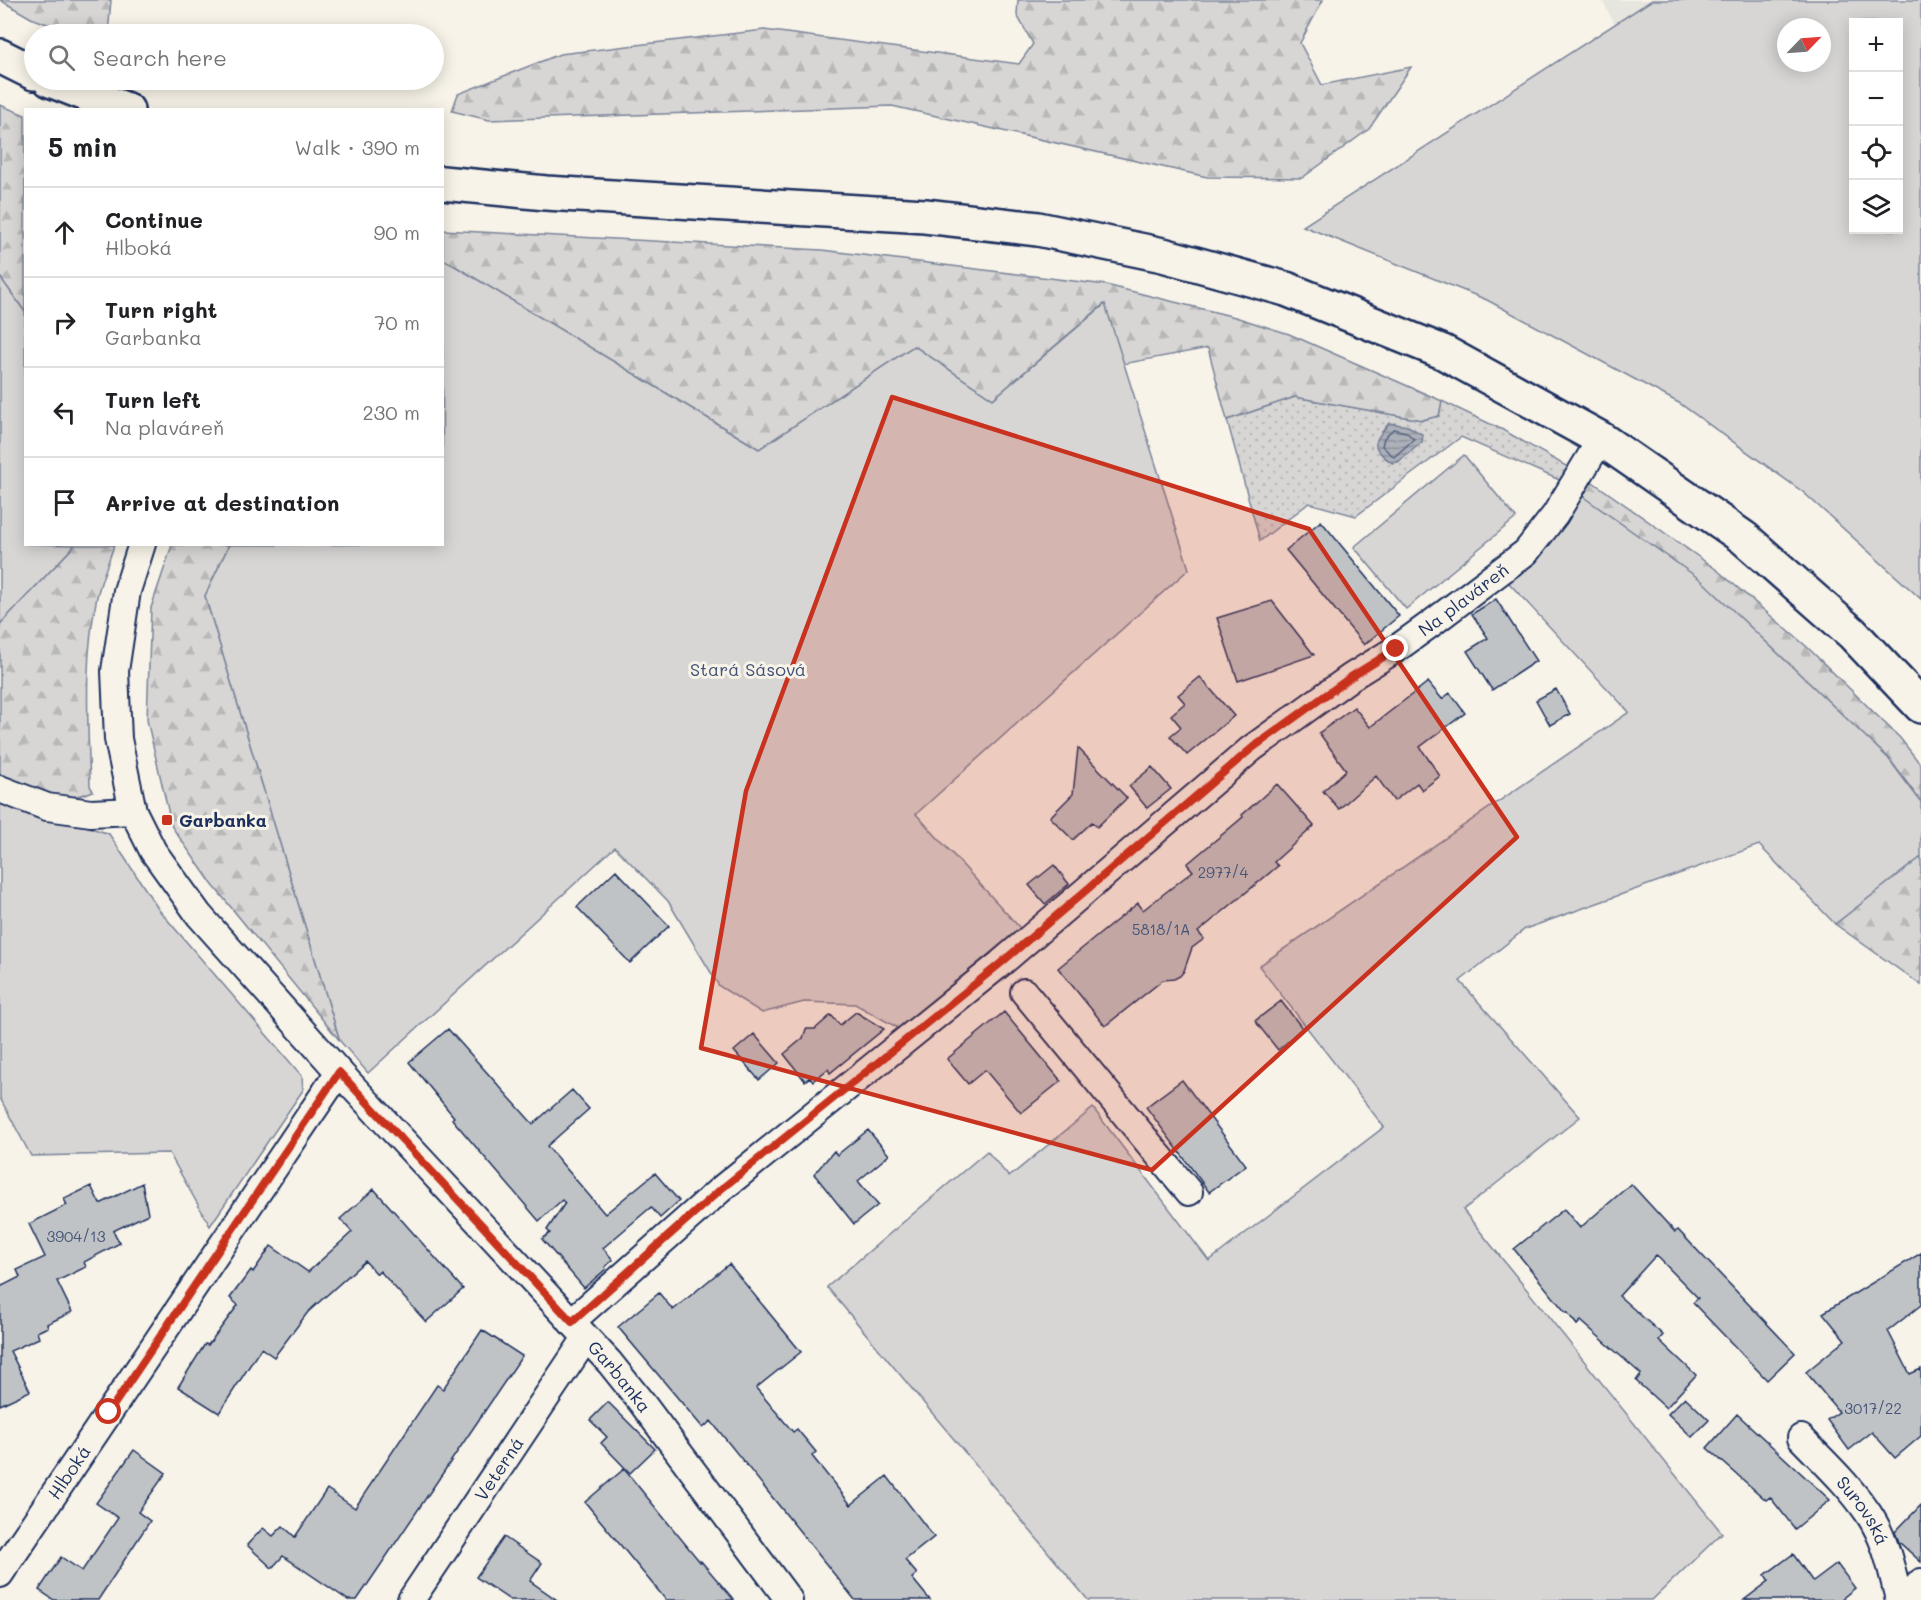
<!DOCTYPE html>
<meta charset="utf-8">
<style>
:root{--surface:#fff;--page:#f6f6f6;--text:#202124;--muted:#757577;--line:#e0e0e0}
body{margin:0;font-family:Mali,sans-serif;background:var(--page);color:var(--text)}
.controls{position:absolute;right:18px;top:18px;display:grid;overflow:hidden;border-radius:0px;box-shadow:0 3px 15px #0003}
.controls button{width:54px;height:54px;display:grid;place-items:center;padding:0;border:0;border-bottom:2px solid var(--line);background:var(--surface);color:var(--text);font:30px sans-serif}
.compass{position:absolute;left:1777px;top:18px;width:54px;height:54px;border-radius:50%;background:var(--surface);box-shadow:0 3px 15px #0003;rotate:65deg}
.stop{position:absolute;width:18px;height:18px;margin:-14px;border:4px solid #c8321e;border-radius:50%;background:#fff}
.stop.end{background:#c8321e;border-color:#fff;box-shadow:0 2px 6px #0008}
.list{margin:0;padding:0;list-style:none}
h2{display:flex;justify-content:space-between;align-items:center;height:78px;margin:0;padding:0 24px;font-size:26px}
h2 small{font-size:20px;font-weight:400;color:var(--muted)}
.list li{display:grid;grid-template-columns:39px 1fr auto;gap:18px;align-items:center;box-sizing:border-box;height:90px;padding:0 24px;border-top:2px solid var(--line)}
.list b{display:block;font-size:22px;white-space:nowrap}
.list p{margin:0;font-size:20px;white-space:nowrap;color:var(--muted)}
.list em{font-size:20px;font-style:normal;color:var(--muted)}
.icon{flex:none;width:33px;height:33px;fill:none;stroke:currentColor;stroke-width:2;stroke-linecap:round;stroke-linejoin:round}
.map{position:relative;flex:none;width:1921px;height:1600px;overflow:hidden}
.search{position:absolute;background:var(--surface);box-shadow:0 3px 15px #0003;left:24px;top:24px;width:420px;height:66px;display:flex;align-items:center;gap:15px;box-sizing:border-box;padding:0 21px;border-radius:33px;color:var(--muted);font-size:22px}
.panel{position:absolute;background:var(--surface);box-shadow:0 3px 15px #0003;left:24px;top:108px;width:420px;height:438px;border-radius:0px}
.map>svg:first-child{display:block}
.built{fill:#e6e5de}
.grass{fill:url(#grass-dots);stroke:#798299;stroke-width:1.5}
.forest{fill:url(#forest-firs);stroke:#798299;stroke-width:1.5}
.green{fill:#d7d6d4;stroke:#798299;stroke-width:1.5;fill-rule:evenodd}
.water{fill:url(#water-rules);stroke:#727c95;stroke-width:1.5}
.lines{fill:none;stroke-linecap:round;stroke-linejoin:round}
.shore{stroke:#556382;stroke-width:1.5}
.building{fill:#c0c3c5;stroke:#1b2f5e;stroke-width:1.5}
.street-casing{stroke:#1b2f5e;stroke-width:30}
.secondary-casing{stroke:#1b2f5e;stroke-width:38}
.street{stroke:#f7f3e8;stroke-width:26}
.secondary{stroke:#f7f3e8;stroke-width:33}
.route{stroke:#c8321e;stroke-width:8}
.marked{fill:#c8321e;fill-opacity:0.2;stroke:#c8321e;stroke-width:4.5;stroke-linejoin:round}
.poi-dot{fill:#c8321e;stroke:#f7f3e8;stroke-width:2}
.labels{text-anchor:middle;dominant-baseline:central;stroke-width:6;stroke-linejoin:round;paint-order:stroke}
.number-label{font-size:15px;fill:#445478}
.street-label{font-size:18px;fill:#1b2f5e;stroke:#f7f3e8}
.park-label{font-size:18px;fill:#415076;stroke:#f7f3e8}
.poi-label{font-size:18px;font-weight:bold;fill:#1b2f5e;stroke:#f7f3e8;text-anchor:start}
</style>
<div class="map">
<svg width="1921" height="1600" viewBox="0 0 1921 1600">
<defs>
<pattern id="grass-dots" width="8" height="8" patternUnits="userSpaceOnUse" patternTransform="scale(1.5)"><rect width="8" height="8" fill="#d7d6d4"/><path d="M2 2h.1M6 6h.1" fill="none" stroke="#b8b8b8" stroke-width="1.8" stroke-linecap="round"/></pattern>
<pattern id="forest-firs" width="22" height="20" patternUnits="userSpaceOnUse" patternTransform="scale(1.5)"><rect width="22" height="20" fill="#d7d6d4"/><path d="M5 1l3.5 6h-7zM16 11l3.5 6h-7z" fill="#b8b8b8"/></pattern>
<pattern id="water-rules" width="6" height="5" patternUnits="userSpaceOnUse" patternTransform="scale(1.5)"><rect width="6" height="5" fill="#acb0b9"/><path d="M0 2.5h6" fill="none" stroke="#8b909a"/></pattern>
</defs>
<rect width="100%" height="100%" fill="#f7f3e8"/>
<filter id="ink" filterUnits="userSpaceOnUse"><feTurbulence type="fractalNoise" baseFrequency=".0167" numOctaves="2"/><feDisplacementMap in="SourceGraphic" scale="12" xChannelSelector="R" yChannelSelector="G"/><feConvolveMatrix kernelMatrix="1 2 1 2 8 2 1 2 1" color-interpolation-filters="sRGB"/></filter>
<g filter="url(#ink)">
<path class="built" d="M 1602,0 L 1652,0 L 1615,25 Z"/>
<path class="grass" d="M 1295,397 L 1422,420 L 1439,416 L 1442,401 L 1503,430 L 1573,470 L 1564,482 L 1461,437 L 1356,516 L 1309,503 L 1260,541 L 1227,420 Z"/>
<path class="forest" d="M 111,0 L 108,34 L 74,34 L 31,18 L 0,0 Z
M 1018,0 L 1323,0 L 1300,43 L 1322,85 L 1411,67 L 1369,129 L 1302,178 L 1207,177 L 892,106 L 489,120 L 452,111 L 458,94 L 560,54 L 764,30 L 1019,64 L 1033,44 L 1017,15 Z
M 0,105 L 25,115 L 25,312 L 0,277 Z
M 443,230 L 822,250 L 1106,285 L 1235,317 L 1289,334 L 1442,401 L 1439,416 L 1422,420 L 1295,397 L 1227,420 L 1208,348 L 1123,364 L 1104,304 L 993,399 L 914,346 L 759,449 L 443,259 Z
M 1590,480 L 1717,570 L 1806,646 L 1900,738 L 1921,765 L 1921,802 L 1888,757 L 1582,496 Z
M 74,545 L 114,545 C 109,562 101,579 97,597 C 83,659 88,723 90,786 L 93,791 C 61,806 30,789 0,776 L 0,624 L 73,547 Z
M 172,545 L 229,545 L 205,596 L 340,1041 L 212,884 L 172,827 L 147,720 L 151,608 Z
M 1921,857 L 1921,985 L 1835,924 Z"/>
<path class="green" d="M 1652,0 L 1921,0 L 1921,599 L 1803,492 L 1679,403 L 1487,300 L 1303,226 ZM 1854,22 L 1898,22 L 1898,230 L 1854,230 ZM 1786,27 L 1822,27 L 1822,63 L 1786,63 Z
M 443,259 L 759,449 L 914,346 L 993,399 L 1105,304 L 1189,569 L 916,814 L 1020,928 L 900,1029 L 855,1004 L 804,1002 L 762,1013 L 719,986 L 668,901 L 615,847 L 368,1073 L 340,1041 L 205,596 L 229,545 L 442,544 Z
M 0,277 L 25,312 L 26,544 L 74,545 L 73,547 L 0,624 Z
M 1464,455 L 1516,518 L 1406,609 L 1354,547 Z
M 1582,496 L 1701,580 L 1888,758 L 1921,802 L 1921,857 L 1835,924 L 1759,845 L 1525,929 L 1460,981 L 1580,1117 L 1463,1210 L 1722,1533 L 1652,1600 L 1088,1600 L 827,1287 L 987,1151 L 1009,1177 L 1093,1108 L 1209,1261 L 1384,1127 L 1259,966 L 1629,712 L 1507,581 L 1546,543 Z
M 0,802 L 83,825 L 109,834 L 159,910 L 302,1076 L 303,1090 L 210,1226 L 169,1153 L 31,1156 L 0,1098 Z"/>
<path class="water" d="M 1389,423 L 1408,426 L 1423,435 L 1422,442 L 1398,462 L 1392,463 C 1370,446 1372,444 1389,423 Z"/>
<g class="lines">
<path class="shore" d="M 1393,429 L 1406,432 L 1414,439 L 1394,457 L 1382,446 L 1384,438 Z"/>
</g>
<path class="building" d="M 1321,521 L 1399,616 L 1364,645 L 1286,550 Z
M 1496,599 L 1536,661 L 1492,690 L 1467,651 L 1488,638 L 1472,614 Z
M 1272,601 L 1314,655 L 1238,681 L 1217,618 Z
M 1200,677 L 1234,716 L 1187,755 L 1170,736 L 1181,727 L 1171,715 L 1185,703 L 1178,695 Z
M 1428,682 L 1442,699 L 1450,693 L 1465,713 L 1420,747 L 1440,776 L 1422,790 L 1417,783 L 1394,801 L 1376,776 L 1339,809 L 1323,791 L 1346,770 L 1319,733 L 1354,707 L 1370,727 Z
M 1556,689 L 1570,714 L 1550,725 L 1536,700 Z
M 1078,748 L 1127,798 L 1097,827 L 1092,822 L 1073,840 L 1050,817 L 1073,794 Z
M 1152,767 L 1171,789 L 1147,808 L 1129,786 Z
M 1277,784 L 1314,826 L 1274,862 L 1278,866 L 1198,932 L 1204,939 L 1192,948 L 1184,971 L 1180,976 L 1174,979 L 1163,980 L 1105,1026 L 1058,968 L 1138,903 L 1143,910 L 1193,871 L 1187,864 L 1243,817 L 1242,815 Z
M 1054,865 L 1069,884 L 1045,904 L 1029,885 Z
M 616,870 L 669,926 L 630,963 L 577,907 Z
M 1281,1001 L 1303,1029 L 1278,1050 L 1255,1021 Z
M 856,1012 L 884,1029 L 830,1073 L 828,1069 L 813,1081 L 810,1077 L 805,1081 L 784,1054 L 803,1038 L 806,1029 L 815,1029 L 831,1015 L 840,1025 Z
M 1004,1012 L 1061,1081 L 1021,1113 L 985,1070 L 968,1084 L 947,1059 Z
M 448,1029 L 533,1124 L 572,1090 L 589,1109 L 547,1146 L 605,1214 L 655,1173 L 679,1201 L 660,1218 L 651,1207 L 603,1248 L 613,1260 L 605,1267 L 606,1269 L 584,1288 L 542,1239 L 550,1233 L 547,1230 L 565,1203 L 562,1200 L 539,1221 L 452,1119 L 454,1117 L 409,1062 Z
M 754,1034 L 779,1063 L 759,1080 L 734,1051 Z
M 1182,1080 L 1246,1165 L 1209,1192 L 1146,1107 Z
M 868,1130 L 889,1155 L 858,1181 L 878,1205 L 854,1224 L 814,1174 L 834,1151 L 837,1155 Z
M 142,1183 L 148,1214 L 113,1231 L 120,1243 L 84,1262 L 86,1267 L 57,1281 L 72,1312 L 47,1324 L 48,1327 L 37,1332 L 39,1338 L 10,1351 L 30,1391 L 0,1405 L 0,1287 L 20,1277 L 17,1270 L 45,1257 L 29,1224 L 67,1205 L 64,1199 L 91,1186 L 100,1204 Z
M 1631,1184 L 1675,1232 L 1678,1230 L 1795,1353 L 1767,1380 L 1693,1303 L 1698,1298 L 1656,1255 L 1619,1296 L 1663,1335 L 1659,1340 L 1696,1375 L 1666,1408 L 1636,1381 L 1641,1374 L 1581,1321 L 1577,1325 L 1567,1312 L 1566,1313 L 1514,1249 L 1564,1209 L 1580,1228 Z
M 374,1189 L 463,1289 L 426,1322 L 380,1271 L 377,1274 L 365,1261 L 308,1312 L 274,1357 L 261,1348 L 219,1413 L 178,1387 L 205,1344 L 208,1345 L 238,1305 L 230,1298 L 251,1270 L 253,1272 L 271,1246 L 308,1272 L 352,1232 L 340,1219 Z
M 1921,1253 L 1921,1305 L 1888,1331 L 1910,1374 L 1921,1369 L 1921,1436 L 1895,1458 L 1872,1432 L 1849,1450 L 1827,1420 L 1839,1412 L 1806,1372 L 1845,1340 L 1823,1313 Z
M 729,1264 L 801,1352 L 756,1388 L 793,1432 L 797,1429 L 816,1452 L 812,1456 L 851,1505 L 887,1476 L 934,1537 L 905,1560 L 917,1574 L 912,1578 L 930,1600 L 855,1600 L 711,1421 L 703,1428 L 618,1327 L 659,1293 L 673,1310 Z
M 482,1330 L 522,1356 L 357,1600 L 348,1600 L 283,1556 L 272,1568 L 247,1545 L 263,1528 L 273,1536 L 283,1526 L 295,1537 L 327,1489 L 355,1508 L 437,1385 L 443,1389 Z
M 1685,1397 L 1709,1420 L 1692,1437 L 1668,1414 Z
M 608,1402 L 655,1449 L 630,1473 L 601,1443 L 607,1437 L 590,1420 Z
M 1737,1414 L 1830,1500 L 1795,1529 L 1770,1497 L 1766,1500 L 1707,1448 Z
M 134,1450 L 166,1473 L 138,1512 L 150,1521 L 98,1600 L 54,1600 L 39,1590 L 61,1557 L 82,1571 L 118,1518 L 96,1503 Z
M 624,1469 L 700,1562 L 701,1561 L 734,1600 L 666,1600 L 641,1570 L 585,1502 Z
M 1921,1505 L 1921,1562 L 1899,1542 L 1895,1532 Z
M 504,1537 L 542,1563 L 530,1581 L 557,1600 L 510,1600 L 476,1577 Z
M 1793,1554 L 1813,1582 L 1837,1564 L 1855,1588 L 1840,1600 L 1744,1600 L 1769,1581 L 1765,1575 Z"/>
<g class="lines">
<g class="street-casing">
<g id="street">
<path id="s1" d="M 142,544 L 127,591 L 115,671 L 118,739 L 133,811 L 153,851 L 199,915 L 339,1072 L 610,1363 L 642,1403 L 789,1600"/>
<path d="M 0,789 L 47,807 L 91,813 L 133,811"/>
<path d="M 1024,992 L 1189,1192"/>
<path id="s2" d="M 571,1322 L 720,1190 L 1001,963 L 1251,749 L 1351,677 L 1396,649 L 1432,623 L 1526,552 L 1555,515 L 1601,439"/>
<path id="s3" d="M 1801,1438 C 1824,1462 1849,1485 1868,1513 C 1886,1539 1892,1571 1899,1600"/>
<path id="s4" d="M 0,1574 L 339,1072"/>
<path id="s5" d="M 411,1600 L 586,1338"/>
<path d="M 1905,1600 L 1921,1582"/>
</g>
</g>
<g class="secondary-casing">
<path id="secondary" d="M 0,56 L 34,73
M 50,80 L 127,110
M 442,183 L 546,193 L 925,216 L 1038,229 L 1163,255 L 1286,289 L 1443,352 L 1601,439 L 1744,538 L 1852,633 L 1921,706"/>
</g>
<use href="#street" class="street"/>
<use href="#secondary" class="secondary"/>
</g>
</g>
<g class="lines" filter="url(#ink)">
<path class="route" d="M 109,1412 L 339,1072 L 572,1322 L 720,1190 L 1001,963 L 1251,749 L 1351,677 L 1396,649"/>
</g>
<path class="marked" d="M 892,397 L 1309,529 L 1517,837 L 1152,1170 L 701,1048 L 746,791 Z"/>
<rect class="poi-dot" x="161" y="814" width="12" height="12" rx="3"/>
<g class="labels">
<g class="number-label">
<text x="1223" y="872">2977/4</text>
<text x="1161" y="929">5818/1A</text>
<text x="76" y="1236">3904/13</text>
<text x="1873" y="1408">3017/22</text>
</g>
<g class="street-label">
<text stroke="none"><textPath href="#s2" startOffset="1149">Na plaváreň</textPath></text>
<text stroke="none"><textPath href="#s1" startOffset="1020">Garbanka</textPath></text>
<text stroke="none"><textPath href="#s5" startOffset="158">Veterná</textPath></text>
<text stroke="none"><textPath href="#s4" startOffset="123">Hlboká</textPath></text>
<text stroke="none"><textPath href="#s3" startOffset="96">Surovská</textPath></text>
</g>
<g class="park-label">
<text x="748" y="669">Stará Sásová</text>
</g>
<g class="poi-label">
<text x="179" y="820">Garbanka</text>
</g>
</g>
</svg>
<div class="controls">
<button>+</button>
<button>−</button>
<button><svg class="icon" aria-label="locate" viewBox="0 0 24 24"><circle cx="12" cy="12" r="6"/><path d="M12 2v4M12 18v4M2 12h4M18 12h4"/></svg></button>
<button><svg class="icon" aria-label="layers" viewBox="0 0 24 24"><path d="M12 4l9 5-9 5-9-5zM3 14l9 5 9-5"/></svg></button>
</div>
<svg class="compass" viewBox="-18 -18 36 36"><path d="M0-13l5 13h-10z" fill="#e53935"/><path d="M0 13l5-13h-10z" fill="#757577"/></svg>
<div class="stop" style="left:109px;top:1412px"></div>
<div class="stop end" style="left:1396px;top:649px"></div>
<div class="search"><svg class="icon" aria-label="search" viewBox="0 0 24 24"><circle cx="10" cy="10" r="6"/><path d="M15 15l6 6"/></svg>Search here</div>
<section class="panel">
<h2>5 min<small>Walk · 390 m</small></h2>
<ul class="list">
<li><svg class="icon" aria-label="ahead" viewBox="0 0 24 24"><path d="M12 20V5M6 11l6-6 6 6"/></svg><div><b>Continue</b><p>Hlboká</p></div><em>90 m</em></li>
<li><svg class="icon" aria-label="right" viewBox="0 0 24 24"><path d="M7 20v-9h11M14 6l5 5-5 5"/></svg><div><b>Turn right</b><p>Garbanka</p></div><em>70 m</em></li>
<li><svg class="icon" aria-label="left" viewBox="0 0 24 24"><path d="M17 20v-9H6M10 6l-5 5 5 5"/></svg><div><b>Turn left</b><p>Na plaváreň</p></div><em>230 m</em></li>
<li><svg class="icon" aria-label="arrive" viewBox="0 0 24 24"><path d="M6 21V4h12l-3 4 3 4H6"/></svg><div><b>Arrive at destination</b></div></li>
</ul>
</section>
</div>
